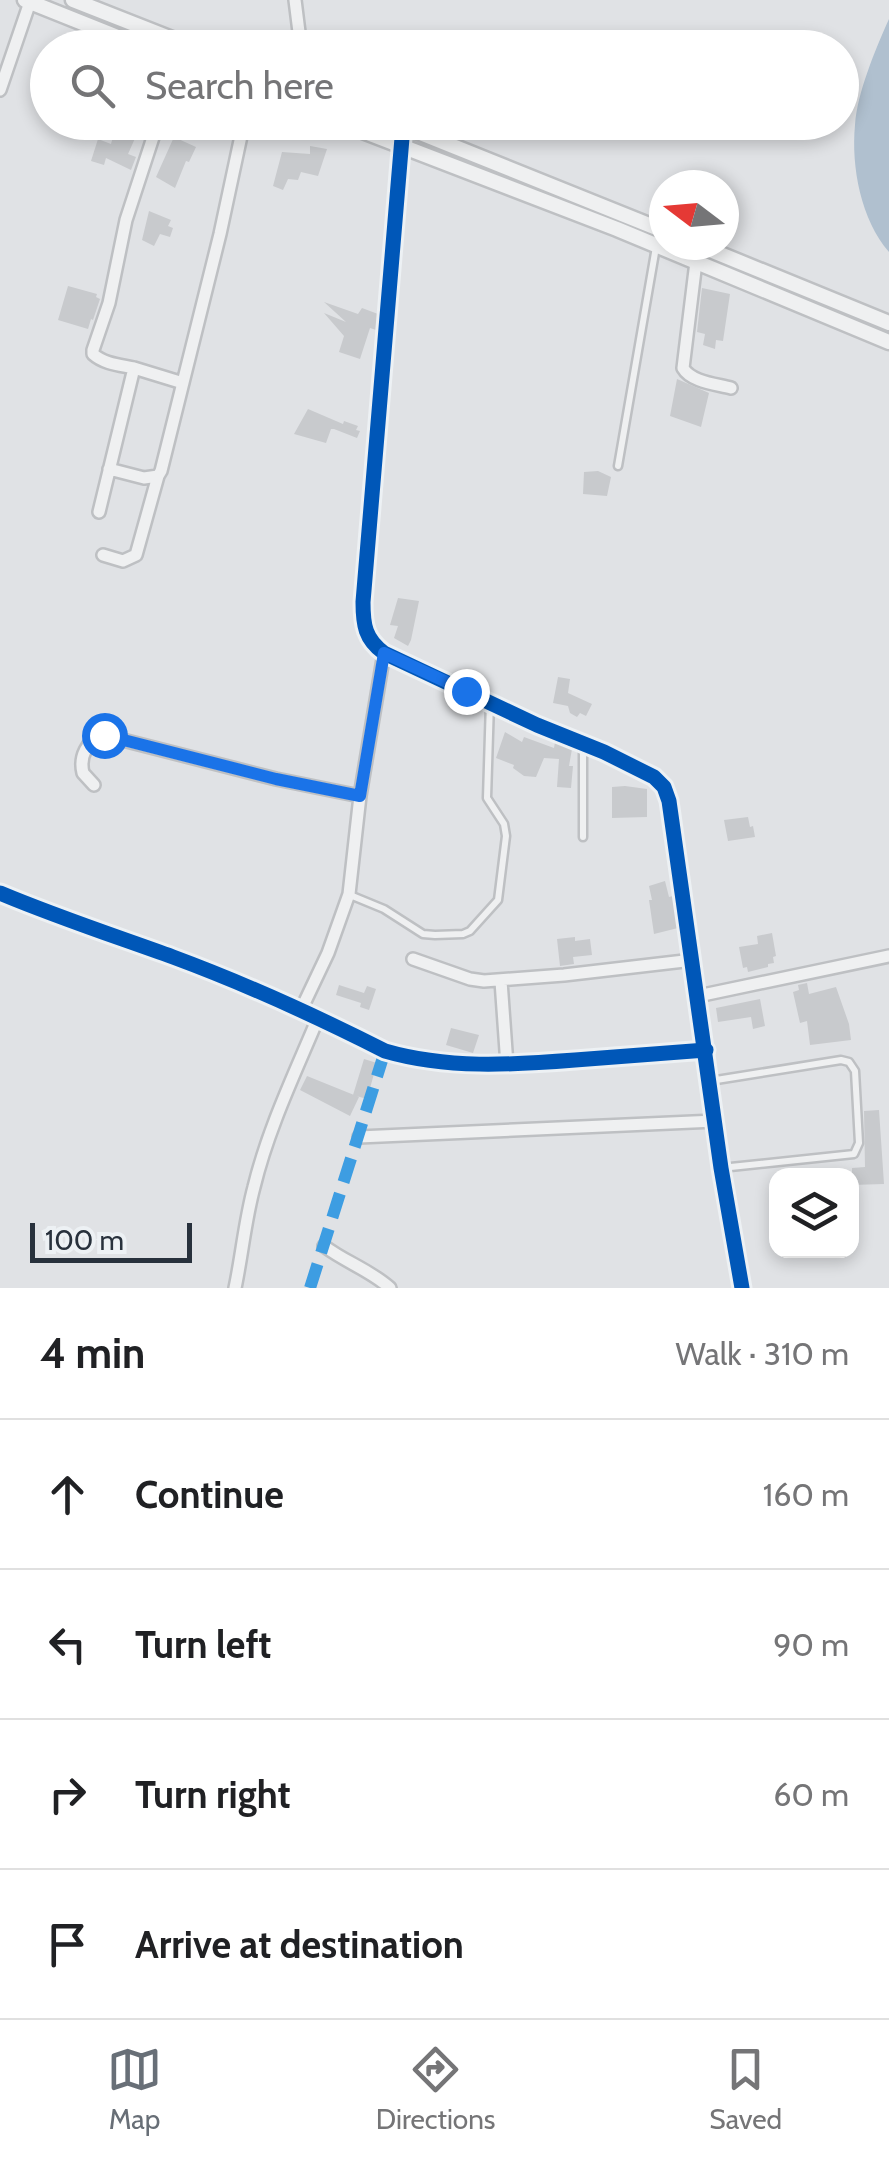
<!DOCTYPE html>
<meta charset="utf-8">
<style>
:root{--surface:#fff;--page:#f6f6f6;--text:#202124;--muted:#757577;--line:#e0e0e0;--accent:#686f77}
body{margin:0;font-family:Cabin,sans-serif;background:var(--page);color:var(--text)}
.controls{position:absolute;right:30px;bottom:30px;display:grid;overflow:hidden;border-radius:20px;box-shadow:0 5px 15px #0003}
.controls button{width:90px;height:90px;display:grid;place-items:center;padding:0;border:0;border-bottom:2px solid var(--line);background:var(--surface);color:var(--text);font:50px sans-serif}
.compass{position:absolute;left:649px;top:170px;width:90px;height:90px;border-radius:50%;background:var(--surface);box-shadow:0 5px 15px #0003;rotate:286deg}
.scale{position:absolute;left:30px;bottom:25px;width:162px;box-sizing:border-box;padding-left:10px;border:5px solid #28313c;border-top:0;font-size:28px;line-height:35px;white-space:nowrap;color:#28313c;-webkit-text-stroke:8px #edf1f4;paint-order:stroke}
.stop{position:absolute;width:30px;height:30px;margin:-22px;border:8px solid #1a73e8;border-radius:50%;background:#fff}
.stop.end{background:#1a73e8;border-color:#fff;box-shadow:0 2px 10px #0008}
.list{margin:0;padding:0;list-style:none}
h2{display:flex;justify-content:space-between;align-items:center;height:130px;margin:0;padding:0 40px;font-size:42px}
h2 small{font-size:32px;font-weight:400;color:var(--muted)}
.list li{display:grid;grid-template-columns:65px 1fr auto;gap:30px;align-items:center;box-sizing:border-box;height:150px;padding:0 40px;border-top:2px solid var(--line)}
.list b{display:block;font-size:38px;white-space:nowrap}
.list em{font-size:32px;font-style:normal;color:var(--muted)}
.icon{flex:none;width:55px;height:55px;fill:none;stroke:currentColor;stroke-width:2;stroke-linecap:round;stroke-linejoin:round}
.map{position:relative;flex:none;width:889px;height:1288px;overflow:hidden}
.search{position:absolute;background:var(--surface);box-shadow:0 5px 15px #0003;left:30px;right:30px;top:30px;height:110px;display:flex;align-items:center;gap:25px;box-sizing:border-box;padding:0 35px;border-radius:55px;color:var(--muted);font-size:38px}
.sheet{height:730px;background:var(--surface)}
nav{display:flex;justify-content:space-around;align-items:center;box-sizing:border-box;height:140px;border-top:2px solid var(--line);background:var(--surface);font-size:28px;color:var(--muted)}
nav a{display:grid;justify-items:center;gap:5px}
nav .on{color:var(--accent)}
.map>svg:first-child{display:block}
.water{fill:#b0c0cf}
.building{fill:#c8cacd}
.lines{fill:none;stroke-linecap:round;stroke-linejoin:round}
.service-casing{stroke:#bec0c3;stroke-width:11}
.minor-casing{stroke:#bec0c3;stroke-width:16}
.tertiary-casing{stroke:#bec0c3;stroke-width:19}
.service{stroke:#eff0f1;stroke-width:6}
.minor{stroke:#eff0f1;stroke-width:11}
.tertiary{stroke:#eff0f1;stroke-width:14}
.quiet{stroke:#3d9de2;stroke-width:12;stroke-dasharray:25 12;stroke-linecap:butt}
.cycleway-casing{stroke:#edf1f4;stroke-width:21}
.cycleway{stroke:#0057b8;stroke-width:15}
.route{stroke:#1a73e8;stroke-width:12}
</style>
<div class="map">
<svg width="889" height="1288" viewBox="0 0 889 1288">
<rect width="100%" height="100%" fill="#e0e2e5"/>
<path class="water" d="M 889,19 L 889,252 C 861,220 851,167 855,125 C 857,93 876,48 889,19 Z"/>
<path class="building" d="M 117,122 L 130,122 L 144,127 L 141,137 L 136,136 L 128,154 L 136,157 L 131,170 L 106,158 L 104,165 L 91,161 L 98,139 L 111,144 Z
M 174,137 L 196,147 L 189,162 L 186,161 L 175,188 L 156,177 Z
M 310,146 L 327,149 L 318,176 L 301,172 L 298,180 L 288,179 L 283,190 L 273,186 L 282,152 L 310,154 Z
M 149,211 L 171,220 L 168,226 L 173,228 L 170,237 L 160,234 L 154,246 L 142,240 Z
M 68,286 L 97,294 L 96,297 L 100,299 L 93,320 L 91,319 L 88,329 L 58,320 Z
M 702,288 L 730,294 L 723,341 L 716,340 L 715,349 L 703,345 L 705,334 L 697,332 Z
M 324,302 L 358,314 L 362,308 L 378,314 L 376,330 L 370,328 L 360,359 L 339,352 L 344,336 L 324,313 L 346,322 Z
M 677,379 L 709,393 L 701,427 L 670,416 Z
M 308,409 L 343,424 L 344,421 L 358,426 L 356,430 L 360,431 L 357,438 L 334,429 L 331,429 L 326,443 L 294,434 Z
M 598,471 L 611,477 L 607,496 L 583,494 L 584,472 Z
M 398,598 L 419,601 L 411,640 L 408,646 L 394,638 L 398,626 L 390,625 Z
M 558,677 L 570,679 L 568,693 L 592,704 L 586,716 L 580,713 L 577,717 L 570,713 L 568,706 L 553,703 Z
M 505,732 L 522,742 L 524,737 L 554,748 L 555,742 L 572,749 L 569,766 L 573,766 L 571,788 L 557,787 L 559,759 L 544,758 L 536,777 L 524,776 L 513,768 L 514,765 L 496,758 Z
M 625,786 L 647,789 L 647,817 L 612,818 L 612,787 Z
M 748,817 L 750,827 L 753,826 L 755,837 L 728,841 L 724,820 Z
M 665,881 L 669,897 L 673,896 L 678,928 L 654,934 L 649,900 L 652,900 L 649,886 Z
M 772,933 L 776,956 L 773,957 L 774,963 L 768,964 L 768,967 L 748,972 L 747,967 L 743,968 L 739,947 L 758,944 L 757,936 Z
M 575,937 L 575,941 L 590,939 L 592,955 L 573,957 L 574,964 L 560,966 L 557,939 Z
M 807,983 L 809,994 L 836,987 L 849,1024 L 851,1040 L 810,1045 L 807,1021 L 800,1023 L 793,992 L 799,990 L 798,985 Z
M 339,985 L 364,993 L 367,986 L 376,989 L 369,1010 L 360,1007 L 361,1003 L 336,995 Z
M 760,999 L 765,1026 L 753,1029 L 751,1017 L 718,1022 L 716,1008 Z
M 451,1028 L 479,1035 L 473,1053 L 446,1045 Z
M 364,1059 L 377,1063 L 367,1099 L 353,1095 Z
M 307,1076 L 359,1097 L 350,1116 L 300,1090 Z
M 879,1110 L 884,1184 L 852,1185 L 852,1168 L 865,1167 L 864,1111 Z"/>
<g class="lines">
<g class="service-casing">
<path id="service" d="M 618,466 L 656,247
M 583,837 L 583,746
M 350,895 L 384,909 L 423,934 L 435,935 L 463,934 L 470,931 L 498,900 L 506,836 L 504,824 L 487,798 L 490,702
M 710,1081 L 841,1060 L 849,1062 L 855,1071 L 859,1143 L 854,1154 L 721,1168"/>
</g>
<g class="minor-casing">
<path id="minor" d="M 295,0 L 301,48
M 0,90 L 30,2
M 403,126 L 363,602 C 363,625 365,639 384,653 L 537,725 L 604,752 L 654,777 L 664,787 L 669,801 L 721,1168 L 742,1288
M 696,262 L 683,368 C 691,382 716,384 731,388
M 134,368 L 183,383
M 109,469 L 144,478 L 158,476 L 161,471 L 220,234 L 244,122
M 99,512 L 134,368 C 120,365 104,364 93,354 L 93,350 L 109,303 L 126,220 L 158,122
M 103,555 L 123,561 L 136,555 L 158,476
M 94,785 L 83,773 C 79,757 87,740 103,735 L 276,779 L 360,796
M 0,893 C 57,917 115,936 173,957 C 246,984 316,1016 385,1051 C 447,1069 511,1065 575,1060 C 619,1057 662,1053 706,1050
M 413,959 L 470,979 L 484,981 L 564,975 L 693,960
M 501,981 L 507,1065
M 698,996 L 889,956
M 301,1010 L 328,953 L 349,894 L 360,796 L 384,653
M 359,1137 L 715,1121
M 324,1246 C 345,1262 370,1270 390,1288
M 235,1288 C 242,1255 245,1220 254,1187 C 268,1129 295,1073 318,1018"/>
</g>
<g class="tertiary-casing">
<path id="tertiary" d="M 25,0 L 145,48
M 73,0 L 195,48
M 339,122 L 617,229 L 889,342
M 393,122 L 664,231
M 698,245 L 889,323"/>
</g>
<use href="#service" class="service"/>
<use href="#minor" class="minor"/>
<use href="#tertiary" class="tertiary"/>
<path class="quiet" d="M 310,1288 L 385,1051"/>
<g class="cycleway-casing">
<path id="cycleway" d="M 403,126 L 363,602 C 363,625 365,639 384,653 L 537,725 L 604,752 L 654,777 L 664,787 L 669,801 L 721,1168 L 742,1288
M 0,893 C 57,917 115,936 173,957 C 246,984 316,1016 385,1051 C 447,1069 511,1065 575,1060 C 619,1057 662,1053 706,1050"/>
</g>
<use href="#cycleway" class="cycleway"/>
</g>
<g class="lines">
<path class="route" d="M 104,735 L 276,779 L 360,796 L 384,653 L 466,691"/>
</g>
</svg>
<div class="controls">
<button><svg class="icon" aria-label="layers" viewBox="0 0 24 24"><path d="M12 4l9 5-9 5-9-5zM3 14l9 5 9-5"/></svg></button>
</div>
<svg class="compass" viewBox="-18 -18 36 36"><path d="M0-13l5 13h-10z" fill="#e53935"/><path d="M0 13l5-13h-10z" fill="#757577"/></svg>
<div class="scale">100 m</div>
<div class="stop" style="left:104px;top:735px"></div>
<div class="stop end" style="left:466px;top:691px"></div>
<div class="search"><svg class="icon" aria-label="search" viewBox="0 0 24 24"><circle cx="10" cy="10" r="6"/><path d="M15 15l6 6"/></svg>Search here</div>
</div>
<section class="sheet">
<h2>4 min<small>Walk · 310 m</small></h2>
<ul class="list">
<li><svg class="icon" aria-label="ahead" viewBox="0 0 24 24"><path d="M12 20V5M6 11l6-6 6 6"/></svg><div><b>Continue</b></div><em>160 m</em></li>
<li><svg class="icon" aria-label="left" viewBox="0 0 24 24"><path d="M17 20v-9H6M10 6l-5 5 5 5"/></svg><div><b>Turn left</b></div><em>90 m</em></li>
<li><svg class="icon" aria-label="right" viewBox="0 0 24 24"><path d="M7 20v-9h11M14 6l5 5-5 5"/></svg><div><b>Turn right</b></div><em>60 m</em></li>
<li><svg class="icon" aria-label="arrive" viewBox="0 0 24 24"><path d="M6 21V4h12l-3 4 3 4H6"/></svg><div><b>Arrive at destination</b></div></li>
</ul>
</section>
<nav>
<a class="on"><svg class="icon" aria-label="map" viewBox="0 0 24 24"><path d="M3 6l6-2 6 2 6-2v14l-6 2-6-2-6 2zM9 4v14M15 6v14"/></svg>Map</a>
<a><svg class="icon" aria-label="directions" viewBox="0 0 24 24"><path d="M12 3l9 9-9 9-9-9zM9 14v-3h6M13 9l2 2-2 2"/></svg>Directions</a>
<a><svg class="icon" aria-label="saved" viewBox="0 0 24 24"><path d="M7 4h10v16l-5-4-5 4z"/></svg>Saved</a>
</nav>
